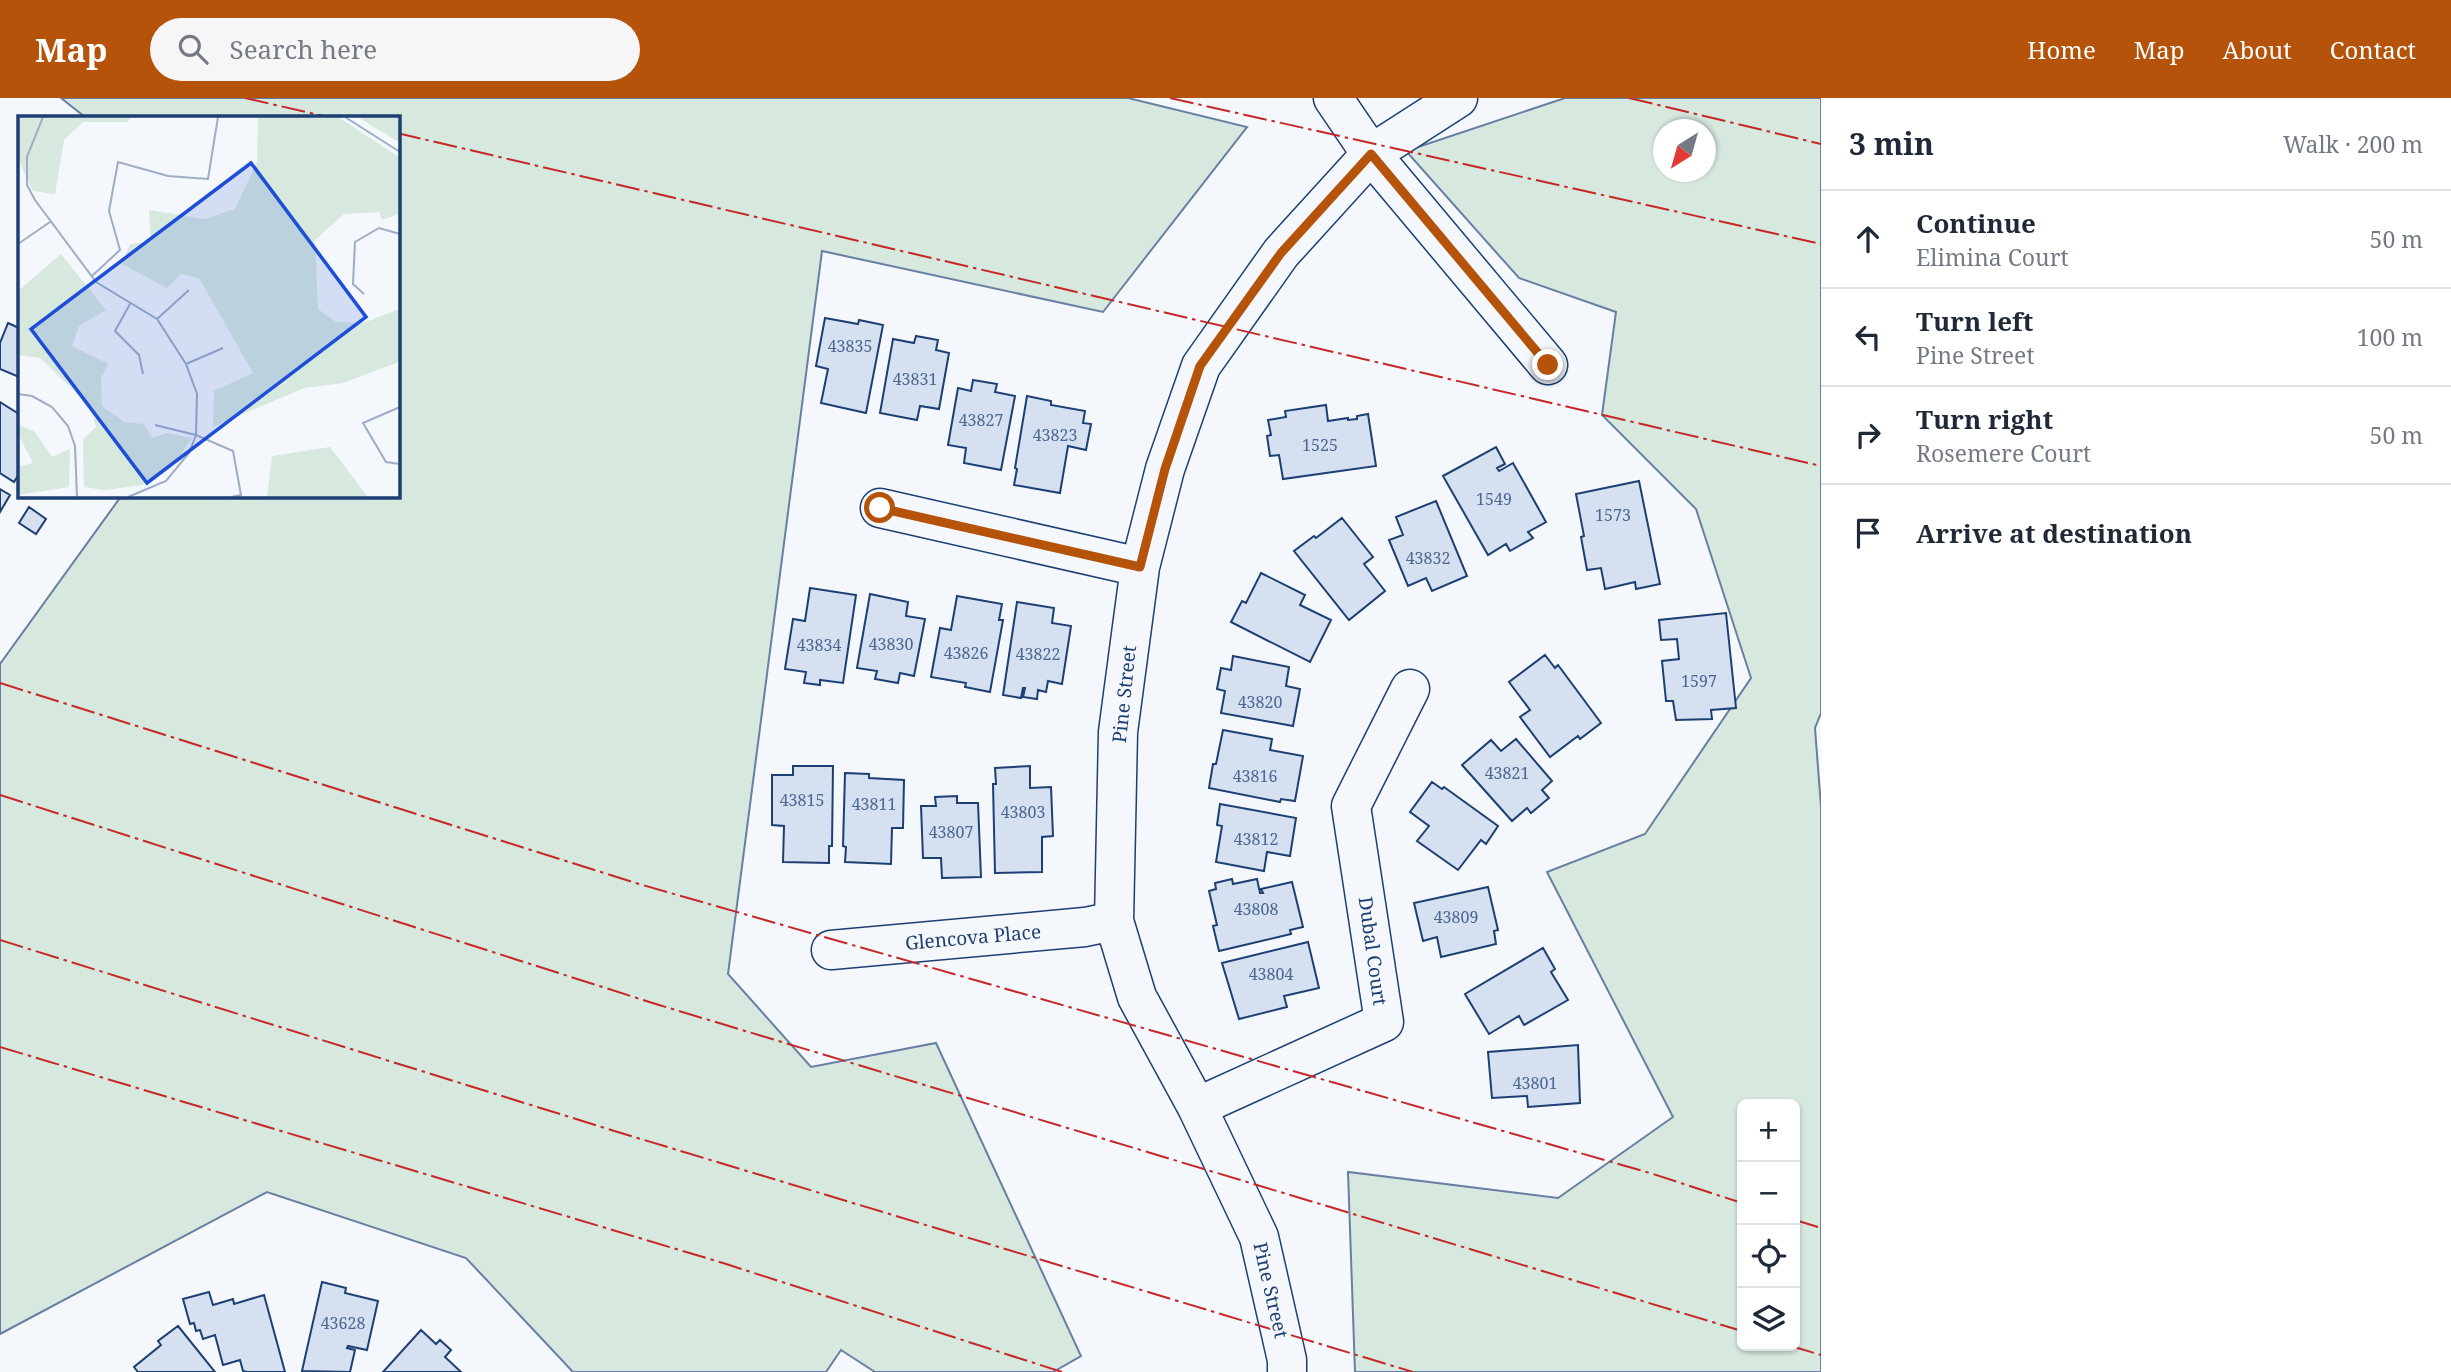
<!DOCTYPE html>
<meta charset="utf-8">
<style>
:root{--surface:#fff;--page:#f6f6f7;--text:#1f2937;--muted:#747a83;--line:#e0e1e3;--accent:#b45309}
body{margin:0;font-family:"Noto Serif",serif;background:var(--page);color:var(--text)}
.controls{position:absolute;right:21px;bottom:21px;display:grid;overflow:hidden;border-radius:10px;box-shadow:0 2px 5px #0004}
.controls button{width:63px;height:63px;display:grid;place-items:center;padding:0;border:0;border-bottom:2px solid var(--line);background:var(--surface);color:var(--text);font:35px sans-serif}
.compass{position:absolute;left:1653px;top:21px;width:63px;height:63px;border-radius:50%;background:var(--surface);box-shadow:0 2px 5px #0004;rotate:217deg}
.stop{position:absolute;width:21px;height:21px;margin:-16px;border:5px solid #b45309;border-radius:50%;background:#fff}
.stop.end{background:#b45309;border-color:#fff;box-shadow:0 2px 7px #0008}
.list{margin:0;padding:0;list-style:none}
h2{display:flex;justify-content:space-between;align-items:center;height:91px;margin:0;padding:0 28px;font-size:30px}
h2 small{font-size:23px;font-weight:400;color:var(--muted)}
.list li{display:grid;grid-template-columns:46px 1fr auto;gap:21px;align-items:center;box-sizing:border-box;height:98px;padding:0 28px;border-top:2px solid var(--line)}
.list b{display:block;font-size:26px;white-space:nowrap}
.list p{margin:0;font-size:23px;white-space:nowrap;color:var(--muted)}
.list em{font-size:23px;font-style:normal;color:var(--muted)}
.icon{flex:none;width:38px;height:38px;fill:none;stroke:currentColor;stroke-width:2;stroke-linecap:round;stroke-linejoin:round}
.map{position:relative;flex:none;width:1821px;height:1274px;overflow:hidden}
header{display:flex;align-items:center;gap:42px;box-sizing:border-box;height:98px;padding:0 35px;background:var(--accent);color:#fff}
header strong{font-size:33px}
nav{display:flex;gap:38px;margin-inline-start:auto;font-size:24px}
.search{width:490px;height:63px;background:var(--page);display:flex;align-items:center;gap:18px;box-sizing:border-box;padding:0 24px;border-radius:38px;color:var(--muted);font-size:26px}
main{display:flex}
aside{flex:1;background:var(--surface)}
.map>svg:first-child{display:block}
.green{fill:#d7e8df;stroke:#687fa3;stroke-width:2;fill-rule:evenodd}
.building{fill:#d5e0f0;stroke:#1d3f73;stroke-width:2}
.lines{fill:none;stroke-linecap:round;stroke-linejoin:round}
.minor-casing{stroke:#1d3f73;stroke-width:41}
.minor{stroke:#f4f7fb;stroke-width:38}
.power{stroke:#c62828;stroke-width:2;stroke-dasharray:24 5 3.5 5;stroke-linecap:butt}
.route{stroke:#b45309;stroke-width:9}
.labels{text-anchor:middle;dominant-baseline:central;stroke-width:5;stroke-linejoin:round;paint-order:stroke}
.number-label{font-size:16px;fill:#4b6792}
.street-label{font-size:19px;fill:#1d3f73;stroke:#f4f7fb}
.inset-road{fill:none;stroke:#9eadc5;stroke-width:2}
.view{fill:#1d4ed8;fill-opacity:0.15;stroke:#1d4ed8;stroke-width:3.5}
.inset-edge{fill:none;stroke:#1d3f73;stroke-width:3.5}
</style>
<header>
<strong>Map</strong>
<div class="search"><svg class="icon" aria-label="search" viewBox="0 0 24 24"><circle cx="10" cy="10" r="6"/><path d="M15 15l6 6"/></svg>Search here</div>
<nav><a>Home</a><a>Map</a><a>About</a><a>Contact</a></nav>
</header>
<main>
<div class="map">
<svg width="1821" height="1274" viewBox="0 0 1821 1274">
<rect width="100%" height="100%" fill="#f4f7fb"/>
<path class="green" d="M 61,0 L 1128,0 L 1247,29 L 1103,214 L 822,153 L 728,876 L 811,969 L 936,945 L 1081,1258 L 1053,1274 L 875,1274 L 841,1252 L 826,1274 L 573,1274 L 466,1160 L 267,1094 L 0,1236 L 0,566 L 122,397 L 397,397 L 397,19 L 85,19 Z
M 1565,0 L 1821,0 L 1821,615 L 1815,630 L 1821,709 L 1821,1274 L 1355,1274 L 1348,1074 L 1558,1100 L 1673,1019 L 1547,774 L 1645,736 L 1751,580 L 1696,411 L 1602,317 L 1616,214 L 1519,180 L 1406,53 ZM 1664,32 L 1706,32 L 1706,74 L 1664,74 ZM 1742,1006 L 1795,1006 L 1795,1248 L 1742,1248 Z"/>
<path class="building" d="M 825,220 L 858,226 L 859,222 L 883,227 L 866,315 L 821,305 L 828,271 L 816,268 Z
M 8,225 L 19,230 L 19,279 L 0,271 L 0,245 Z
M 916,238 L 938,242 L 936,252 L 949,255 L 939,311 L 920,308 L 917,322 L 880,315 L 893,241 L 914,245 Z
M 973,282 L 997,286 L 995,294 L 1015,298 L 1001,372 L 964,365 L 966,350 L 948,347 L 958,290 L 971,293 Z
M 1027,298 L 1051,303 L 1051,307 L 1085,313 L 1083,325 L 1091,326 L 1086,352 L 1068,348 L 1060,395 L 1014,387 L 1017,371 L 1015,370 Z
M 0,304 L 19,316 L 19,376 L 14,384 L 0,375 Z
M 1326,307 L 1328,323 L 1348,320 L 1348,322 L 1357,321 L 1357,318 L 1368,316 L 1376,368 L 1283,381 L 1279,357 L 1270,358 L 1267,338 L 1271,337 L 1268,322 L 1286,319 L 1285,313 Z
M 1496,349 L 1505,366 L 1497,370 L 1499,373 L 1513,365 L 1546,424 L 1528,434 L 1533,440 L 1510,453 L 1506,446 L 1488,457 L 1443,378 Z
M 1639,383 L 1660,486 L 1636,491 L 1635,484 L 1605,491 L 1601,470 L 1587,472 L 1581,439 L 1584,438 L 1576,396 Z
M 0,391 L 10,397 L 0,414 Z
M 1436,403 L 1467,478 L 1432,493 L 1426,480 L 1408,488 L 1389,442 L 1403,437 L 1396,419 Z
M 29,409 L 46,421 L 36,436 L 19,425 Z
M 1342,420 L 1373,459 L 1364,466 L 1385,493 L 1349,522 L 1294,453 L 1314,438 L 1316,440 Z
M 1261,475 L 1305,497 L 1300,507 L 1331,522 L 1310,564 L 1231,524 L 1242,503 L 1246,505 Z
M 810,490 L 856,497 L 843,585 L 820,582 L 820,587 L 804,585 L 806,574 L 785,571 L 793,521 L 805,523 Z
M 870,496 L 908,504 L 906,518 L 925,521 L 914,578 L 900,575 L 898,585 L 875,581 L 877,573 L 857,570 Z
M 957,498 L 1002,506 L 999,522 L 1003,522 L 990,594 L 965,589 L 966,585 L 931,579 L 940,530 L 951,532 Z
M 1017,504 L 1054,510 L 1052,525 L 1071,528 L 1062,586 L 1048,583 L 1046,594 L 1038,592 L 1037,601 L 1023,599 L 1025,590 L 1023,590 L 1021,600 L 1003,597 Z
M 1726,515 L 1736,610 L 1711,612 L 1712,621 L 1676,622 L 1673,603 L 1666,603 L 1662,563 L 1679,561 L 1677,541 L 1661,542 L 1659,522 Z
M 1545,557 L 1555,570 L 1558,567 L 1601,625 L 1580,641 L 1578,638 L 1550,659 L 1520,619 L 1530,612 L 1509,584 Z
M 1233,558 L 1289,569 L 1286,588 L 1300,591 L 1293,628 L 1221,615 L 1225,593 L 1217,591 L 1221,570 L 1231,572 Z
M 1223,632 L 1272,641 L 1270,652 L 1303,658 L 1295,703 L 1281,701 L 1280,704 L 1209,690 L 1213,666 L 1216,666 Z
M 1516,641 L 1552,683 L 1542,692 L 1549,700 L 1531,715 L 1527,710 L 1512,723 L 1462,667 L 1491,642 L 1501,653 Z
M 793,668 L 833,668 L 832,748 L 829,748 L 829,765 L 783,764 L 784,728 L 772,727 L 772,677 L 793,677 Z
M 1030,668 L 1030,690 L 1051,689 L 1053,738 L 1042,739 L 1042,774 L 995,775 L 993,686 L 996,686 L 995,670 Z
M 845,675 L 869,676 L 869,680 L 904,682 L 903,730 L 892,730 L 891,766 L 845,764 L 846,749 L 843,748 Z
M 1432,684 L 1442,691 L 1444,689 L 1498,728 L 1486,746 L 1481,742 L 1458,772 L 1417,743 L 1429,728 L 1410,714 Z
M 957,698 L 957,705 L 978,705 L 981,779 L 942,780 L 941,760 L 923,760 L 921,708 L 936,708 L 935,699 Z
M 1220,706 L 1296,720 L 1290,758 L 1267,754 L 1264,773 L 1216,764 L 1222,728 L 1217,727 Z
M 1232,781 L 1233,786 L 1257,781 L 1260,795 L 1263,795 L 1261,791 L 1292,784 L 1303,829 L 1290,832 L 1291,836 L 1219,853 L 1213,828 L 1217,827 L 1209,793 L 1216,791 L 1215,785 Z
M 1488,789 L 1498,832 L 1494,833 L 1496,846 L 1441,859 L 1437,839 L 1423,843 L 1414,805 Z
M 1308,844 L 1319,890 L 1284,898 L 1287,909 L 1239,921 L 1222,865 Z
M 1543,850 L 1555,871 L 1551,874 L 1568,902 L 1524,927 L 1519,918 L 1489,936 L 1465,896 Z
M 1578,947 L 1580,1005 L 1528,1009 L 1527,998 L 1492,1000 L 1488,954 Z
M 322,1184 L 346,1190 L 345,1195 L 378,1203 L 367,1252 L 348,1248 L 347,1250 L 355,1252 L 350,1274 L 302,1273 Z
M 209,1194 L 213,1207 L 233,1201 L 234,1206 L 264,1197 L 285,1274 L 247,1274 L 243,1273 L 240,1262 L 223,1267 L 215,1237 L 203,1241 L 200,1232 L 196,1233 L 194,1225 L 190,1226 L 183,1201 Z
M 178,1228 L 215,1274 L 138,1274 L 134,1269 L 161,1247 L 158,1243 Z
M 421,1232 L 436,1246 L 440,1242 L 451,1252 L 445,1259 L 461,1274 L 383,1274 Z"/>
<g class="lines">
<g class="minor-casing">
<path id="minor" d="M 1333,0 L 1371,56 L 1548,267
M 880,410 L 1140,469
M 831,852 L 1085,829 L 1114,823
M 1197,1009 L 1384,924 L 1351,708 L 1410,591
M 1287,1274 L 1287,1262 L 1259,1139 L 1197,1009 L 1137,899 L 1114,823 L 1118,634 L 1140,469 L 1165,371 L 1201,268 L 1281,155 L 1371,56 L 1458,0"/>
</g>
<use href="#minor" class="minor"/>
<path class="power" d="M 245,0 L 328,19
M 1170,0 L 1821,146
M 1629,0 L 1821,46
M 397,35 L 1821,368
M 0,585 L 639,786 L 1650,1075 L 1742,1105
M 0,697 L 659,907 L 1742,1233
M 0,842 L 621,1035 L 1413,1274
M 0,949 L 723,1165 L 1062,1274
M 1795,1122 L 1821,1130
M 1791,1248 L 1821,1257"/>
</g>
<g class="lines">
<path class="route" d="M 880,410 L 1140,469 L 1165,371 L 1200,268 L 1281,155 L 1371,56 L 1548,267"/>
</g>
<g class="labels">
<g class="number-label">
<text x="850" y="248">43835</text>
<text x="915" y="281">43831</text>
<text x="981" y="322">43827</text>
<text x="1055" y="337">43823</text>
<text x="1320" y="347">1525</text>
<text x="1494" y="401">1549</text>
<text x="1613" y="417">1573</text>
<text x="1428" y="460">43832</text>
<text x="891" y="546">43830</text>
<text x="819" y="547">43834</text>
<text x="966" y="555">43826</text>
<text x="1038" y="556">43822</text>
<text x="1699" y="583">1597</text>
<text x="1260" y="604">43820</text>
<text x="1507" y="675">43821</text>
<text x="1255" y="678">43816</text>
<text x="802" y="702">43815</text>
<text x="874" y="706">43811</text>
<text x="1023" y="714">43803</text>
<text x="951" y="734">43807</text>
<text x="1256" y="741">43812</text>
<text x="1256" y="811">43808</text>
<text x="1456" y="819">43809</text>
<text x="1271" y="876">43804</text>
<text x="1535" y="985">43801</text>
<text x="343" y="1225">43628</text>
</g>
<g class="street-label">
<text transform="translate(1124 596) rotate(-84)">Pine Street</text>
<text transform="translate(973 839) rotate(-5)">Glencova Place</text>
<text transform="translate(1373 853) rotate(82)">Dubal Court</text>
<text transform="translate(1271 1192) rotate(77)">Pine Street</text>
</g>
</g>
<g transform="translate(18 18)">
<rect width="382" height="382" fill="#f4f7fb"/>
<path d="M 0,1 L 112,1 L 110,6 L 65,6 L 46,24 L 37,78 L 15,75 L 0,43 ZM 240,1 L 320,1 L 381,41 L 381,98 L 364,104 L 361,96 L 326,98 L 297,124 L 300,193 L 318,206 L 345,207 L 381,193 L 381,246 L 325,267 L 286,272 L 195,311 L 196,275 L 235,257 L 181,162 L 163,158 L 149,172 L 104,148 L 112,128 L 133,126 L 131,94 L 187,103 L 217,93 L 239,46 ZM 340,1 L 381,1 L 381,26 L 364,16 ZM 43,138 L 88,194 L 61,210 L 54,230 L 91,248 L 83,262 L 84,290 L 106,306 L 126,308 L 134,322 L 149,317 L 174,322 L 157,347 L 124,369 L 87,374 L 66,371 L 65,323 L 78,311 L 72,290 L 22,242 L 0,239 L 0,175 ZM 0,308 L 17,316 L 34,341 L 52,333 L 51,371 L 0,379 L 0,351 L 15,347 L 0,318 ZM 312,331 L 350,381 L 249,381 L 254,340 Z" fill="#d7e8df"/>
<path class="inset-road" d="M 25,1 L 9,41 L 9,69 L 17,84 L 78,166 L 139,203 L 168,248 L 179,278 L 178,319 L 171,337 L 148,365 L 110,381M 327,1 L 382,36M 0,128 L 32,106M 74,160 L 102,134 L 91,95 L 100,46 L 150,60 L 190,63 L 200,1M 346,178 L 335,168 L 337,126 L 361,112 L 382,118M 112,188 L 97,215 L 121,239 L 125,258M 139,203 L 171,174M 168,248 L 205,232M 0,278 L 14,280 L 34,291 L 50,310 L 57,330 L 59,381M 382,291 L 345,307 L 368,346 L 382,348M 137,309 L 178,319 L 215,335 L 223,379 L 213,381"/>
<path class="view" d="M 233,47 L 348,201 L 129,367 L 13,213 Z"/>
<rect width="382" height="382" class="inset-edge"/>
</g>
</svg>
<div class="controls">
<button>+</button>
<button>−</button>
<button><svg class="icon" aria-label="locate" viewBox="0 0 24 24"><circle cx="12" cy="12" r="6"/><path d="M12 2v4M12 18v4M2 12h4M18 12h4"/></svg></button>
<button><svg class="icon" aria-label="layers" viewBox="0 0 24 24"><path d="M12 4l9 5-9 5-9-5zM3 14l9 5 9-5"/></svg></button>
</div>
<svg class="compass" viewBox="-18 -18 36 36"><path d="M0-13l5 13h-10z" fill="#e53935"/><path d="M0 13l5-13h-10z" fill="#747a83"/></svg>
<div class="stop" style="left:880px;top:410px"></div>
<div class="stop end" style="left:1548px;top:267px"></div>
</div>
<aside>
<h2>3 min<small>Walk · 200 m</small></h2>
<ul class="list">
<li><svg class="icon" aria-label="ahead" viewBox="0 0 24 24"><path d="M12 20V5M6 11l6-6 6 6"/></svg><div><b>Continue</b><p>Elimina Court</p></div><em>50 m</em></li>
<li><svg class="icon" aria-label="left" viewBox="0 0 24 24"><path d="M17 20v-9H6M10 6l-5 5 5 5"/></svg><div><b>Turn left</b><p>Pine Street</p></div><em>100 m</em></li>
<li><svg class="icon" aria-label="right" viewBox="0 0 24 24"><path d="M7 20v-9h11M14 6l5 5-5 5"/></svg><div><b>Turn right</b><p>Rosemere Court</p></div><em>50 m</em></li>
<li><svg class="icon" aria-label="arrive" viewBox="0 0 24 24"><path d="M6 21V4h12l-3 4 3 4H6"/></svg><div><b>Arrive at destination</b></div></li>
</ul>
</aside>
</main>
